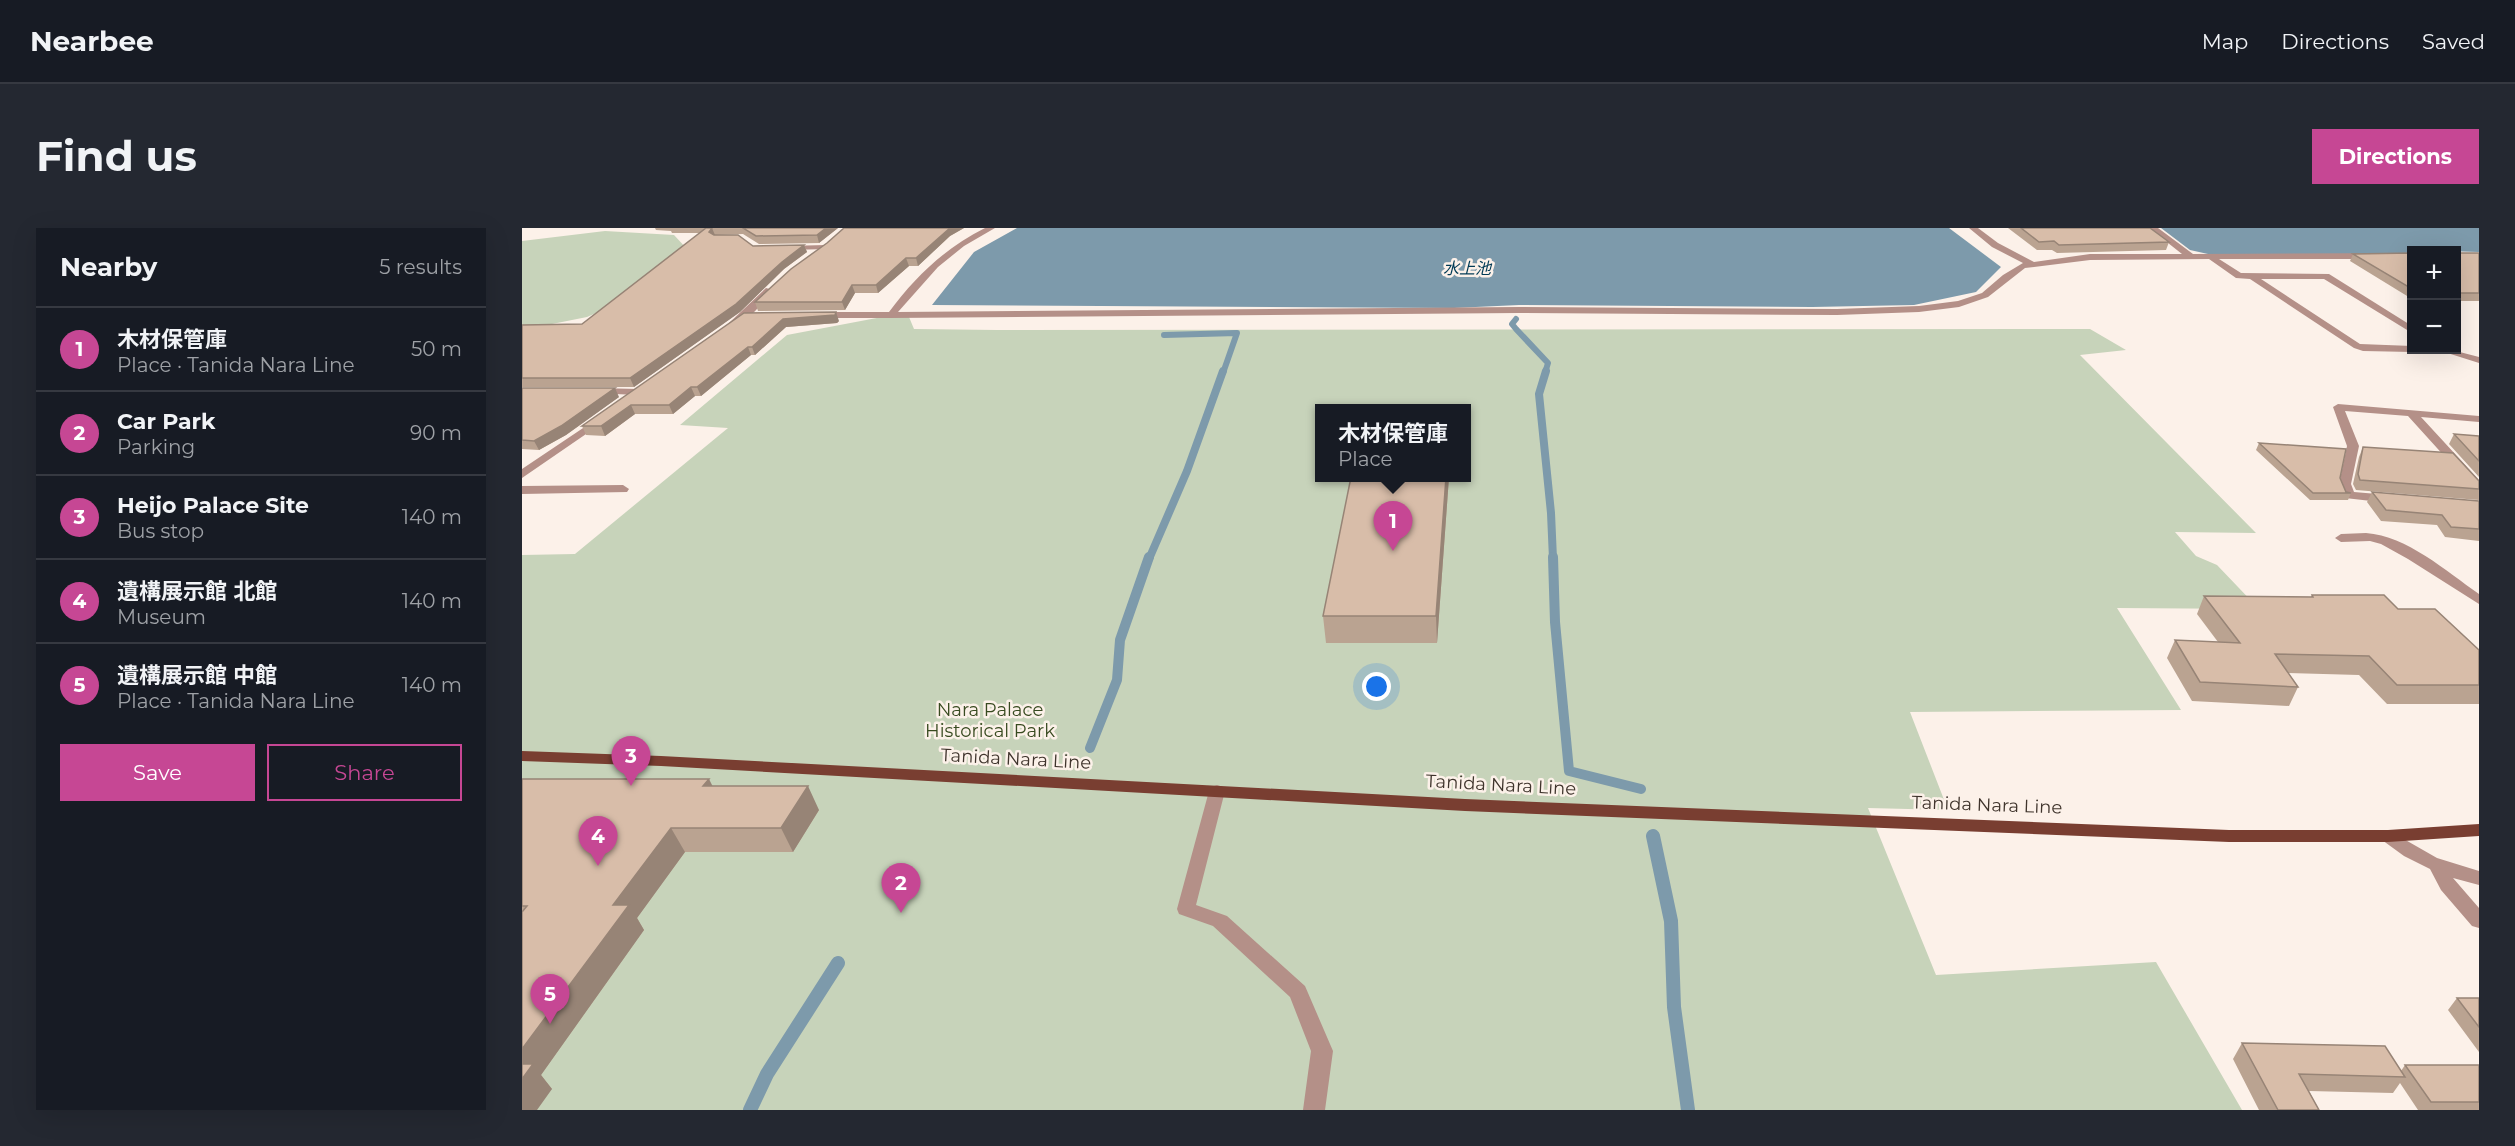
<!DOCTYPE html>
<meta charset="utf-8">
<style>
:root{--surface:#171b24;--page:#242831;--text:#f1f3f6;--muted:#9ea1a6;--line:#363941;--accent:#c64794}
body{margin:0;font-family:Montserrat,"Noto Sans JP",sans-serif;background:var(--page);color:var(--text)}
.controls{position:absolute;right:18px;top:18px;display:grid;overflow:hidden;border-radius:0px;box-shadow:0 6px 24px #0002}
.controls button{width:54px;height:54px;display:grid;place-items:center;padding:0;border:0;border-bottom:2px solid var(--line);background:var(--surface);color:var(--text);font:30px sans-serif}
.you{position:absolute;left:855px;top:459px;width:21px;height:21px;margin:-15px;border:4px solid #fff;border-radius:50%;background:#1a73e8;box-shadow:0 0 0 9px #1a73e833}
.badge{display:grid;place-items:center;width:39px;height:39px;border-radius:50%;background:var(--accent);color:#fff;font-size:20px;font-weight:700}
.pin{position:absolute;translate:-50% -50px;filter:drop-shadow(0 2px 3px #0008)}
.pin::after{content:'';position:absolute;top:32px;width:21px;height:18px;background:inherit;clip-path:polygon(0 0,100% 0,50% 100%)}
.popup{position:absolute;left:793px;top:176px;width:156px;height:78px;box-sizing:border-box;display:grid;place-content:center;border-radius:0px;background:var(--surface);filter:drop-shadow(0 2px 4px #0005);font-size:20px;white-space:nowrap;color:var(--muted)}
.popup b{font-size:22px;color:var(--text)}
.popup::after{content:'';position:absolute;left:50%;top:100%;margin-left:-12px;border:12px solid transparent;border-top-color:var(--surface)}
.list{margin:0;padding:0;list-style:none}
h2{display:flex;justify-content:space-between;align-items:center;height:78px;margin:0;padding:0 24px;font-size:26px}
h2 small{font-size:20px;font-weight:400;color:var(--muted)}
.list li{display:grid;grid-template-columns:39px 1fr auto;gap:18px;align-items:center;box-sizing:border-box;height:84px;padding:0 24px;border-top:2px solid var(--line)}
.list b{display:block;font-size:22px;white-space:nowrap}
.list p{margin:0;font-size:20px;white-space:nowrap;color:var(--muted)}
.list em{font-size:20px;font-style:normal;color:var(--muted)}
.actions{display:flex;gap:12px;padding:18px 24px}
.actions a{flex:1;padding:14px 0;border:2px solid var(--accent);border-radius:0px;text-align:center;font-size:21px;color:var(--accent)}
.actions .main{background:var(--accent);color:#fff}
.map{position:relative;flex:none;width:1957px;height:882px;overflow:hidden;border-radius:0px}
header{display:flex;align-items:center;gap:36px;box-sizing:border-box;height:84px;padding:0 30px;background:var(--surface);border-bottom:2px solid var(--line)}
header strong{font-size:28px}
nav{display:flex;gap:33px;margin-inline-start:auto;font-size:21px}
.intro{display:flex;align-items:center;justify-content:space-between;box-sizing:border-box;height:144px;padding:0 36px}
h1{margin:0;font-size:42px}
.button{padding:15px 27px;border-radius:0px;background:var(--accent);color:#fff;font-size:21px;font-weight:700}
main{display:flex;gap:36px;padding:0 36px}
aside{flex:1;background:var(--surface);border-radius:0px;box-shadow:0 6px 24px #0002}
.map>svg:first-child{display:block}
.green{fill:#c7d3ba;fill-rule:evenodd}
.water{fill:#7d9aab}
.lines{fill:none;stroke-linecap:round;stroke-linejoin:round}
.stream-far3{stroke:#7d9aab;stroke-width:6}
.stream-far2{stroke:#7d9aab;stroke-width:8}
.stream-far1{stroke:#7d9aab;stroke-width:10}
.stream{stroke:#7d9aab;stroke-width:14}
.minor{fill:#b49088;fill-rule:evenodd}
.major{fill:#793e31;fill-rule:evenodd}
.wall{fill:#baa391}
.shaded-wall{fill:#978476}
.building{fill:#d8bda9;stroke:#978476;stroke-width:1.5}
.labels{text-anchor:middle;dominant-baseline:central;stroke-width:5;stroke-linejoin:round;paint-order:stroke}
.far-water-label{font-size:16px;font-style:italic;fill:#003a55;stroke:#fcf1e9}
.park-label{font-size:18px;fill:#384b20;stroke:#fcf1e9}
.street-label{font-size:18px;fill:#3f342c;stroke:#fcf1e9}
</style>
<header>
<strong>Nearbee</strong>
<nav><a>Map</a><a>Directions</a><a>Saved</a></nav>
</header>
<div class="intro"><h1>Find us</h1><a class="button">Directions</a></div>
<main>
<aside>
<h2>Nearby<small>5 results</small></h2>
<ul class="list">
<li><span class="badge">1</span><div><b>木材保管庫</b><p>Place · Tanida Nara Line</p></div><em>50 m</em></li>
<li><span class="badge">2</span><div><b>Car Park</b><p>Parking</p></div><em>90 m</em></li>
<li><span class="badge">3</span><div><b>Heijo Palace Site</b><p>Bus stop</p></div><em>140 m</em></li>
<li><span class="badge">4</span><div><b>遺構展示館 北館</b><p>Museum</p></div><em>140 m</em></li>
<li><span class="badge">5</span><div><b>遺構展示館 中館</b><p>Place · Tanida Nara Line</p></div><em>140 m</em></li>
</ul>
<div class="actions"><a class="main">Save</a><a>Share</a></div>
</aside>
<div class="map">
<svg width="1957" height="882" viewBox="0 0 1957 882">
<rect width="100%" height="100%" fill="#fcf1e9"/>
<path class="green" d="M 83,3 L 152,7 L 165,21 L 108,70 L 65,89 L 0,102 L 0,13 Z
M 360,89 L 387,89 L 392,101 L 475,102 L 1568,101 L 1604,122 L 1558,127 L 1734,305 L 1653,304 L 1674,328 L 1695,337 L 1737,381 L 1595,380 L 1659,482 L 1388,484 L 1426,582 L 1346,580 L 1414,747 L 1634,734 L 1720,882 L 0,882 L 0,327 L 53,326 L 206,200 L 158,197 L 265,107 ZM 798,180 L 944,180 L 944,250 L 798,250 Z"/>
<path class="water" d="M 495,0 L 1427,0 L 1479,39 L 1454,64 L 1392,77 L 1290,79 L 997,77 L 932,80 L 410,77 L 452,24 Z
M 1639,0 L 1957,0 L 1957,24 L 1890,22 L 1889,25 L 1695,28 L 1668,22 Z"/>
<g class="lines">
<path class="stream-far3" d="M 994,91 L 990,96 L 994,101 L 1026,135 L 1023,145
M 642,107 L 715,105 L 701,145"/>
<path class="stream-far2" d="M 1024,143 L 1017,166 L 1029,285 L 1031,331
M 627,331 L 665,243 L 701,143"/>
<path class="stream-far1" d="M 1031,329 L 1033,394 L 1047,543 L 1119,561
M 568,520 L 595,452 L 598,412 L 627,329"/>
<path class="stream" d="M 1131,608 L 1149,693 L 1152,779 L 1166,882
M 228,882 L 245,846 L 316,735"/>
<path class="minor" d="M 463,0 L 473,0 L 442,18 L 416,39 L 376,84 L 997,79 L 1315,81 L 1397,78 L 1436,73 L 1460,65 L 1481,47 L 1501,35 L 1470,19 L 1447,0 L 1456,0 L 1476,15 L 1512,34 L 1568,26 L 1660,26 L 1627,0 L 1636,0 L 1671,26 L 1890,25 L 1890,31 L 1697,31 L 1719,45 L 1807,46 L 1890,98 L 1890,105 L 1802,51 L 1739,51 L 1838,116 L 1890,118 L 1890,122 L 1895,122 L 1890,124 L 1841,123 L 1832,120 L 1728,51 L 1714,50 L 1687,31 L 1568,32 L 1503,40 L 1466,69 L 1437,79 L 1397,84 L 1315,87 L 997,85 L 369,90 L 297,90 L 292,87 L 297,84 L 367,84 C 393,49 423,20 463,0 Z
M 304,17 L 308,19 L 307,21 L 264,22 L 260,20 L 264,18 Z
M 244,60 L 251,62 C 242,73 222,100 207,99 L 207,95 Z
M 1916,122 L 1930,122 L 1957,129 L 1957,135 Z
M 74,160 L 116,161 L 121,164 L 116,167 L 70,165 L 70,161 Z
M 1816,176 L 1957,188 L 1957,194 L 1899,189 L 1957,252 L 1957,263 L 1953,262 L 1886,188 L 1823,183 L 1837,218 L 1829,256 L 1832,264 L 1867,267 L 1873,271 L 1867,275 L 1823,270 L 1817,256 L 1825,218 L 1811,179 Z
M 79,188 L 83,189 L 83,193 L 0,250 L 0,241 Z
M 101,257 L 107,261 L 105,264 L 0,266 L 0,258 Z
M 1844,305 C 1885,308 1924,343 1957,366 L 1957,376 L 1886,331 L 1859,316 L 1848,313 L 1819,314 L 1813,310 L 1819,306 Z
M 695,557 L 701,559 L 703,563 L 674,677 L 705,688 L 783,758 L 811,823 L 803,882 L 781,882 L 789,823 L 768,769 L 691,698 L 657,686 L 655,681 L 687,563 L 689,559 Z
M 1866,602 L 1915,630 L 1957,643 L 1957,657 L 1931,650 L 1957,680 L 1957,700 L 1950,698 L 1919,662 L 1908,641 L 1882,628 L 1860,612 L 1857,608 L 1860,604 Z"/>
<path class="major" d="M 0,523 L 139,528 L 943,571 L 1707,602 L 1866,602 L 1957,596 L 1957,608 L 1866,614 L 1707,614 L 943,583 L 139,538 L 0,533 Z"/>
</g>
<path class="wall" d="M 133,0 L 316,0 L 297,15 L 237,16 L 221,6 L 193,7 L 192,7 L 231,18 L 282,17 L 285,24 L 262,41 L 218,84 L 112,159 L 0,159 L 0,97 L 60,96 L 178,5 L 150,5 L 149,3 L 134,2 Z
M 322,0 L 442,0 L 428,8 L 396,38 L 387,38 L 356,65 L 333,65 L 323,82 L 236,83 L 233,74 L 305,15 Z
M 1486,0 L 1628,0 L 1647,14 L 1644,22 L 1535,25 L 1530,22 L 1515,22 Z
M 1890,25 L 1890,71 L 1828,33 L 1831,26 Z
M 1935,25 L 1957,25 L 1957,73 L 1935,73 Z
M 222,85 L 317,93 L 315,95 L 264,99 L 233,127 L 229,127 L 179,168 L 173,168 L 151,186 L 113,186 L 83,208 L 64,207 L 60,198 Z
M 0,160 L 97,169 L 44,207 L 17,222 L 0,221 Z
M 1932,206 L 1957,208 L 1957,249 L 1927,216 Z
M 1737,215 L 1818,250 L 1824,264 L 1829,265 L 1826,272 L 1788,272 L 1734,222 Z
M 1841,219 L 1957,253 L 1957,272 L 1834,262 L 1831,256 L 1837,229 Z
M 927,249 L 915,415 L 804,415 L 801,388 Z
M 1850,264 L 1957,273 L 1957,313 L 1923,309 L 1915,297 L 1859,293 L 1845,274 Z
M 1790,367 L 1876,381 L 1957,422 L 1957,476 L 1865,476 L 1837,447 L 1766,445 L 1776,459 L 1767,478 L 1670,473 L 1645,430 L 1653,412 L 1696,414 L 1675,386 L 1682,368 L 1789,369 Z
M 0,551 L 190,558 L 297,582 L 271,624 L 163,624 L 115,690 L 122,702 L 19,847 L 30,861 L 0,882 Z
M 1935,770 L 1957,770 L 1957,824 L 1926,782 Z
M 1720,815 L 1879,843 L 1883,837 L 1957,837 L 1957,882 L 1896,882 L 1878,855 L 1871,865 L 1787,863 L 1797,882 L 1737,882 L 1711,831 Z"/>
<path class="shaded-wall" d="M 190,0 L 193,7 L 190,12 L 187,4 Z
M 304,0 L 316,0 L 297,15 L 295,7 Z
M 428,0 L 442,0 L 428,8 L 396,38 L 394,30 Z
M 282,17 L 285,24 L 262,41 L 218,84 L 112,159 L 108,150 Z
M 384,30 L 387,38 L 356,65 L 354,57 Z
M 330,57 L 333,65 L 323,82 L 320,74 Z
M 314,84 L 317,93 L 315,95 L 264,99 L 233,127 L 230,119 L 261,91 Z
M 226,119 L 229,127 L 179,168 L 175,159 Z
M 169,159 L 173,168 L 151,186 L 147,177 Z
M 93,160 L 97,169 L 44,207 L 17,222 L 12,213 Z
M 109,177 L 113,186 L 83,208 L 79,198 Z
M 924,249 L 927,249 L 915,415 L 914,388 Z
M 187,551 L 199,575 L 181,558 Z
M 286,558 L 297,582 L 271,624 L 259,600 Z
M 149,600 L 163,624 L 115,690 L 122,702 L 19,847 L 30,861 L 15,882 L 0,882 L 0,821 L 91,677 Z"/>
<path class="building" d="M 184,0 L 190,0 L 187,4 L 192,7 L 216,7 L 231,18 L 282,17 L 260,34 L 214,76 L 108,150 L 0,150 L 0,97 L 60,96 Z
M 221,0 L 304,0 L 295,7 L 234,8 Z
M 322,0 L 428,0 L 394,30 L 384,30 L 354,57 L 330,57 L 320,74 L 233,74 L 269,41 L 305,15 Z
M 1499,0 L 1628,0 L 1647,14 L 1537,17 L 1532,13 L 1517,14 Z
M 1890,25 L 1890,61 L 1831,26 Z
M 1935,25 L 1957,25 L 1957,65 L 1935,65 Z
M 314,84 L 313,87 L 261,91 L 230,119 L 226,119 L 175,159 L 169,159 L 147,177 L 109,177 L 79,198 L 60,198 L 222,85 Z
M 0,160 L 93,160 L 39,198 L 12,213 L 0,212 Z
M 1932,206 L 1957,208 L 1957,233 Z
M 1737,215 L 1824,221 L 1818,250 L 1824,264 L 1829,265 L 1791,265 Z
M 1841,219 L 1931,225 L 1957,253 L 1957,261 L 1838,252 L 1836,246 Z
M 829,249 L 924,249 L 914,388 L 801,388 Z
M 1850,264 L 1957,273 L 1957,301 L 1929,299 L 1920,287 L 1864,282 Z
M 1790,367 L 1862,367 L 1876,381 L 1913,381 L 1957,422 L 1957,457 L 1875,457 L 1847,428 L 1753,426 L 1776,459 L 1678,454 L 1653,412 L 1718,415 L 1682,368 L 1791,369 Z
M 0,551 L 187,551 L 181,558 L 286,558 L 259,600 L 149,600 L 91,677 L 107,677 L 0,821 L 0,684 L 5,678 L 0,678 Z
M 1935,770 L 1957,770 L 1957,799 Z
M 1720,815 L 1863,818 L 1883,849 L 1777,846 L 1797,882 L 1756,882 Z
M 0,836 L 11,836 L 0,851 Z
M 1883,837 L 1957,837 L 1957,874 L 1909,874 Z"/>
<g class="labels">
<g class="far-water-label">
<text x="945" y="40">水上池</text>
</g>
<g class="park-label">
<text x="468" y="482">Nara Palace<tspan x="468" dy="21">Historical Park</tspan></text>
</g>
<g class="street-label">
<text transform="translate(494 531) rotate(3)">Tanida Nara Line</text>
<text transform="translate(979 557) rotate(3)">Tanida Nara Line</text>
<text transform="translate(1465 577) rotate(2)">Tanida Nara Line</text>
</g>
</g>
</svg>
<div class="controls">
<button>+</button>
<button>−</button>
</div>
<div class="you"></div>
<div class="pin badge" style="left:871px;top:323px">1</div>
<div class="popup"><b>木材保管庫</b>Place</div>
<div class="pin badge" style="left:379px;top:685px">2</div>
<div class="pin badge" style="left:109px;top:558px">3</div>
<div class="pin badge" style="left:76px;top:638px">4</div>
<div class="pin badge" style="left:28px;top:796px">5</div>
</div>
</main>
